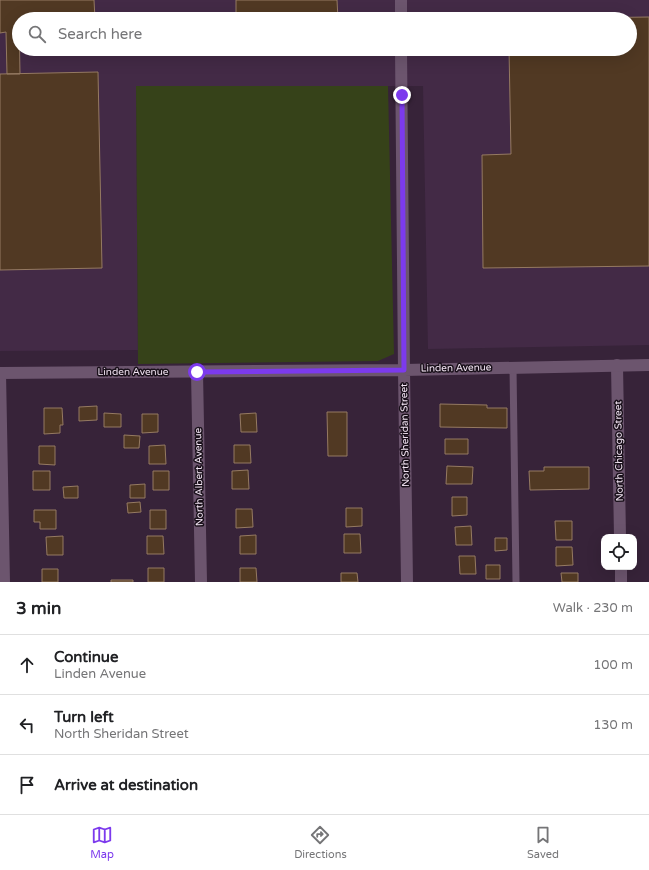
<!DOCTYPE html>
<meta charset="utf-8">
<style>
:root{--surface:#fff;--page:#f2f2f2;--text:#202124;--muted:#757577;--line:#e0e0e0;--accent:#7c3aed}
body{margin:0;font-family:"Varela Round",sans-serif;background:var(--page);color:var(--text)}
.controls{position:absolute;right:12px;bottom:12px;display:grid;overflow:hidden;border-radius:8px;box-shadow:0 4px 16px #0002}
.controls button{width:36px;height:36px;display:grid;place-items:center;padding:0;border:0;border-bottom:1px solid var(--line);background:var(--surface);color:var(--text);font:20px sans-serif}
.stop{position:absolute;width:12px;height:12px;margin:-9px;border:3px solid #7c3aed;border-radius:50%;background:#fff}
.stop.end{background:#7c3aed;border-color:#fff;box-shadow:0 1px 4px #0008}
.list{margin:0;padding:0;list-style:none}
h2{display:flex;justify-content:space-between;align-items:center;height:52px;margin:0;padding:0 16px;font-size:17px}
h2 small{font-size:13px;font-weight:400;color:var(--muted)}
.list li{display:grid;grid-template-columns:26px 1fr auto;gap:12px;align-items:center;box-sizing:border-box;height:60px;padding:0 16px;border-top:1px solid var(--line)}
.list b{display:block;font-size:15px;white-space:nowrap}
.list p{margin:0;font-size:13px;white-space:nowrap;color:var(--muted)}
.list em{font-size:13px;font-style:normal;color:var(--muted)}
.icon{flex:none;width:22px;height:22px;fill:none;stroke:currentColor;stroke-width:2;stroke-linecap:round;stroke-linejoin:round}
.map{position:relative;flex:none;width:649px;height:582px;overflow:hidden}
.search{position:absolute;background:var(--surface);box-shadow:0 4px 16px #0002;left:12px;right:12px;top:12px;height:44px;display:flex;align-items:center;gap:10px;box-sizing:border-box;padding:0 14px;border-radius:22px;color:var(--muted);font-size:15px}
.sheet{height:232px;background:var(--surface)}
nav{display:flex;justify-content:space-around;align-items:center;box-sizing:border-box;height:56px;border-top:1px solid var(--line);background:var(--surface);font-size:11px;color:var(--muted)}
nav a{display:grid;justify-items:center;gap:2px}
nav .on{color:var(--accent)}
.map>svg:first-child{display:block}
.built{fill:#432a46;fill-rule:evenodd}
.green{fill:#364219}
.building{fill:#513923;stroke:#957a62}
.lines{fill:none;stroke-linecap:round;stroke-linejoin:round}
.lane{stroke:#6c556e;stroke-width:7}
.street{stroke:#6c556e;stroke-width:12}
.secondary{stroke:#6c556e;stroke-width:12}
.route{stroke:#7c3aed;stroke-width:5}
.labels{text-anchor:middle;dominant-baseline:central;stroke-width:3;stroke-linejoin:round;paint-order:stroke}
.street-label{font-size:10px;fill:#f2e4f3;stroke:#19101a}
</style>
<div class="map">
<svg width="649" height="582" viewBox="0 0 649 582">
<rect width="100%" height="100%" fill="#372339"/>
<path class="built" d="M 0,0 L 649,0 L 649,345 L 428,349 L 423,86 L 136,86 L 138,350 L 0,351 ZM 19,19 L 630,19 L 630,49 L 19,49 Z"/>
<path class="green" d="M 136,86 L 388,86 L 394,354 L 378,361 L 138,364 Z"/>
<path class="building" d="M 0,0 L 94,0 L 95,19 L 19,19 L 20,74 L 7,74 L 6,32 L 0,33 Z
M 236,0 L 337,0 L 338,19 L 236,19 Z
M 649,17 L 649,266 L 483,268 L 482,155 L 511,154 L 509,49 L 630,49 L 630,19 L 509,19 Z
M 98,72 L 102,268 L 0,270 L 0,74 Z
M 440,404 L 487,405 L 487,408 L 507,408 L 507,428 L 440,427 Z
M 97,406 L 97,420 L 79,421 L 79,407 Z
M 44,408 L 62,408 L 63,425 L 60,425 L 60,433 L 44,434 Z
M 327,412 L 347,412 L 347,456 L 328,456 Z
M 104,413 L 121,414 L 121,427 L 104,427 Z
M 256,413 L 257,432 L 241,432 L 240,414 Z
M 142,414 L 158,414 L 158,432 L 142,433 Z
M 124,435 L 140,436 L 139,448 L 124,448 Z
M 445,439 L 468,439 L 468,454 L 445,454 Z
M 165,445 L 166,464 L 149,464 L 149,446 Z
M 234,445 L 250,445 L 251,463 L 234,463 Z
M 39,446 L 55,446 L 55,465 L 39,464 Z
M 447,466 L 473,467 L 472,484 L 446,484 Z
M 544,467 L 589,467 L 589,489 L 530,490 L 529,471 L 544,471 Z
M 248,470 L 249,489 L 232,489 L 232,471 Z
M 33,471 L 50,471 L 50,490 L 33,490 Z
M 153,471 L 169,471 L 169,490 L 153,490 Z
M 145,484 L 145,498 L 130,498 L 130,485 Z
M 78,486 L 78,498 L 64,498 L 63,487 Z
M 452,497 L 467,497 L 467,515 L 452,516 Z
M 140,502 L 141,512 L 128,513 L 127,503 Z
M 346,508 L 362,508 L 362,526 L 346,527 Z
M 236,509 L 252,509 L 253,527 L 236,528 Z
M 34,510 L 56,510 L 56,529 L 40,529 L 40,522 L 34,522 Z
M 150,510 L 166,510 L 166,529 L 150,529 Z
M 555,521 L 572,521 L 572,540 L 556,540 Z
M 471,526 L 472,545 L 456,545 L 455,527 Z
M 344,534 L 360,534 L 361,553 L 344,553 Z
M 256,535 L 256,554 L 240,554 L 240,536 Z
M 63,536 L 63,555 L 47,555 L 46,537 Z
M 147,536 L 163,536 L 164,554 L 147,554 Z
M 495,538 L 507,538 L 507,550 L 495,551 Z
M 556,547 L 572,547 L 573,565 L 556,566 Z
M 459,556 L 475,556 L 476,574 L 460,574 Z
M 486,565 L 500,565 L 500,579 L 486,579 Z
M 148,568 L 164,568 L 164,582 L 148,582 Z
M 240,568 L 256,568 L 257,582 L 240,582 Z
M 42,569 L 58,569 L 58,582 L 42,582 Z
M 341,573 L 357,573 L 358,582 L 341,582 Z
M 561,573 L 578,573 L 578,582 L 562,582 Z
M 111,580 L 133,580 L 133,582 L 111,582 Z"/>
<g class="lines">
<path class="lane" d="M 513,367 L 516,582"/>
<path class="street" d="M 401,0 L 401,19
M 401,49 L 404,370
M 617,365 L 620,537
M 197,372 L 201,582
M 0,373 L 4,582
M 621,567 L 621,582"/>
<path class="secondary" d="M 404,370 L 407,582
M 0,373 L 404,370 L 649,365"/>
</g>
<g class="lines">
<path class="route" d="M 197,372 L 404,370 L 402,95"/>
</g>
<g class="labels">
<g class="street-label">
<text transform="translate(456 368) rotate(-1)">Linden Avenue</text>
<text x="133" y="372">Linden Avenue</text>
<text transform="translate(405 435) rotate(-91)">North Sheridan Street</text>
<text transform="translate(619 451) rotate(-91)">North Chicago Street</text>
<text transform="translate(199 477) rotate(-91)">North Albert Avenue</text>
</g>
</g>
</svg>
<div class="controls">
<button><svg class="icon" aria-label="locate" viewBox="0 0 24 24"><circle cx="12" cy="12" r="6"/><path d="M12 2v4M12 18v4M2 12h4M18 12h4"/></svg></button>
</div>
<div class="stop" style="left:197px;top:372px"></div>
<div class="stop end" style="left:402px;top:95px"></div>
<div class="search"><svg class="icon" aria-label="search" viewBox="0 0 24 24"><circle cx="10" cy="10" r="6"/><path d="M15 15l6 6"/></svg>Search here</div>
</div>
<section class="sheet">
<h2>3 min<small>Walk · 230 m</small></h2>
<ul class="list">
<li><svg class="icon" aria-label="ahead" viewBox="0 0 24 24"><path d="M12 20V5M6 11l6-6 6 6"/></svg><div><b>Continue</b><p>Linden Avenue</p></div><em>100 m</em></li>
<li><svg class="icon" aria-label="left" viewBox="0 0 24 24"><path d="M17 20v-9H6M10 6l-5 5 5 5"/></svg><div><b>Turn left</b><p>North Sheridan Street</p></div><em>130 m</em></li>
<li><svg class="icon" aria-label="arrive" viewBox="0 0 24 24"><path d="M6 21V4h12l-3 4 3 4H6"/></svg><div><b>Arrive at destination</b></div></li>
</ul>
</section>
<nav>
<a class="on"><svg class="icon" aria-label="map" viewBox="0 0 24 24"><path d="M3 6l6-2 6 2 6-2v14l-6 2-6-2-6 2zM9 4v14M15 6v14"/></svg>Map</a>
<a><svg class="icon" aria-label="directions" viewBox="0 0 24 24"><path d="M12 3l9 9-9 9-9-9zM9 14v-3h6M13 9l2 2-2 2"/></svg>Directions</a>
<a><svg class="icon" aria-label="saved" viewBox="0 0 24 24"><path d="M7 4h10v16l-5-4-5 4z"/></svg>Saved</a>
</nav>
